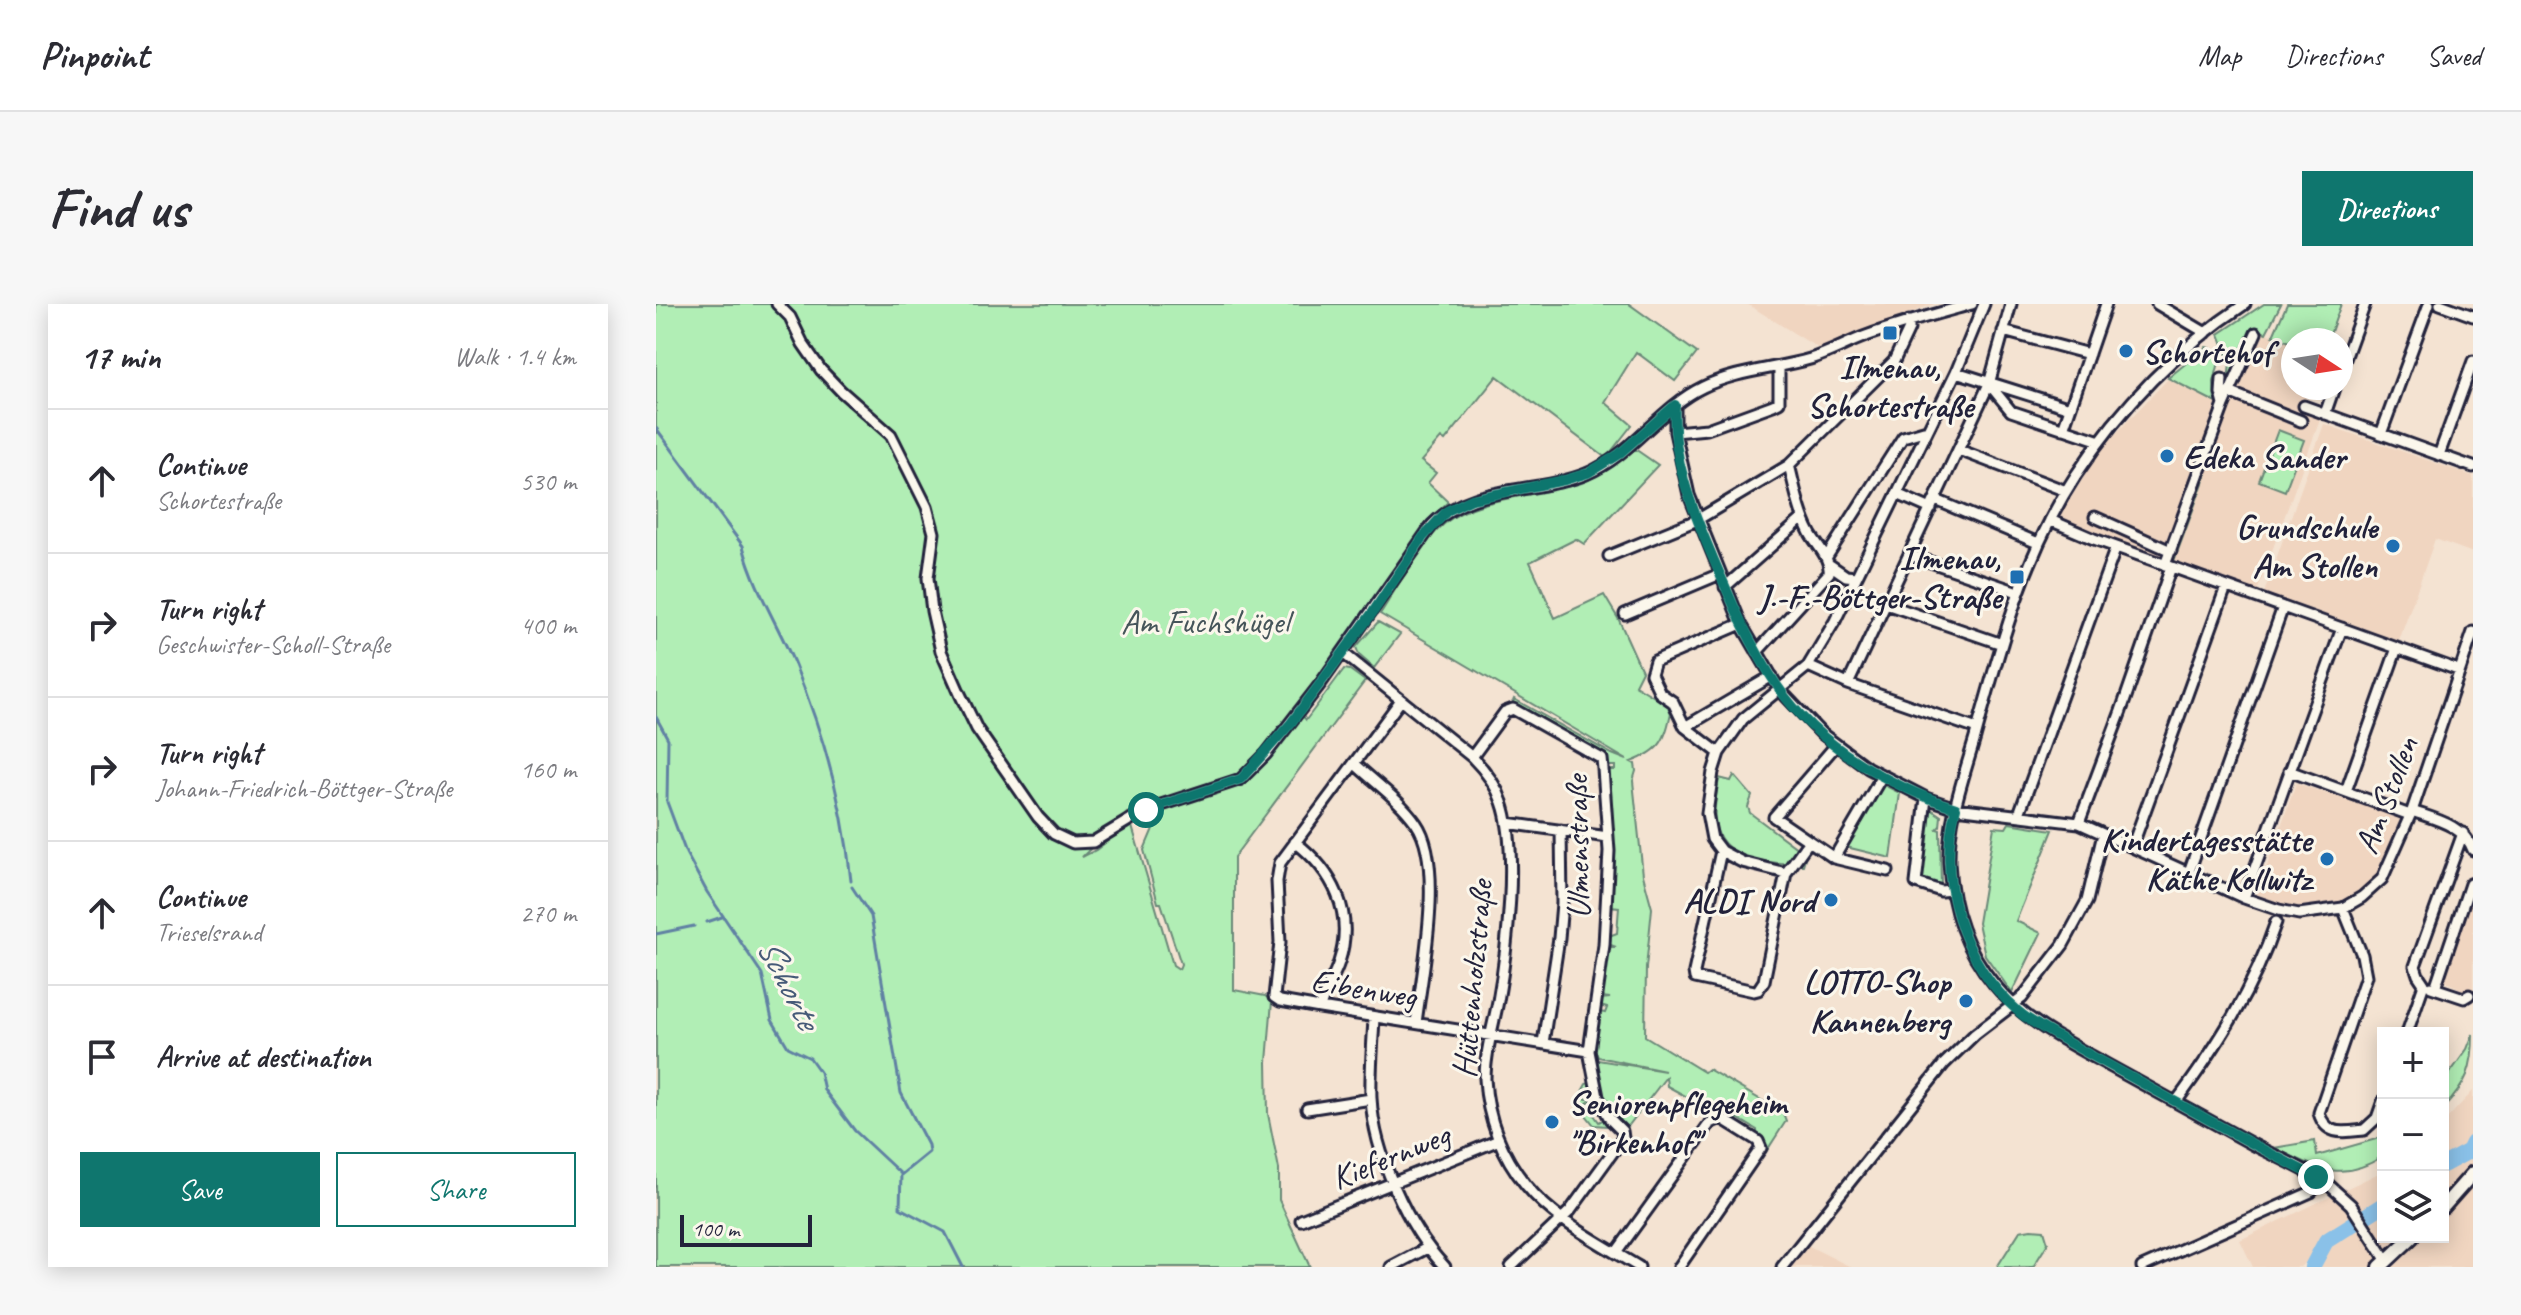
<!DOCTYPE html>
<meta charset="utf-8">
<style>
:root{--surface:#fff;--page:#f7f7f7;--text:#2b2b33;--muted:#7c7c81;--line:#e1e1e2;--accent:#0f766e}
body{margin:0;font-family:Caveat,sans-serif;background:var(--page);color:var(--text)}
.controls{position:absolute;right:24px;bottom:24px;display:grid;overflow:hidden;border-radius:0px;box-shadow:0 4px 20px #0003}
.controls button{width:72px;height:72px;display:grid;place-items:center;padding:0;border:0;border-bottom:2px solid var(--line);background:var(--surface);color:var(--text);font:40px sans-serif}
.compass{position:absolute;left:1625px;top:24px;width:72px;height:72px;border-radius:50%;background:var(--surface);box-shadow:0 4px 20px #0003;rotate:102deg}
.scale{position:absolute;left:24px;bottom:20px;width:132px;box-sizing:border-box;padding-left:8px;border:4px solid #22223b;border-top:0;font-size:22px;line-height:28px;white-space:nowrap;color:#22223b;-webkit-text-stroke:6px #fbf7ec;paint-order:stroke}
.stop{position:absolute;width:24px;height:24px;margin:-18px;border:6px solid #0f766e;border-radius:50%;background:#fff}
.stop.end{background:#0f766e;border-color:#fff;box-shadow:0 2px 8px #0008}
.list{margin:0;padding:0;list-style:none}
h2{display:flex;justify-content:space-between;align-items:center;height:104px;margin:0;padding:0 32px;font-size:34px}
h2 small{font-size:26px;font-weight:400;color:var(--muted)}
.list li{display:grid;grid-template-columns:52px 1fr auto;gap:24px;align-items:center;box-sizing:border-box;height:144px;padding:0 32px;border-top:2px solid var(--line)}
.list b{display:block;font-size:30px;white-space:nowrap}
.list p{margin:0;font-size:26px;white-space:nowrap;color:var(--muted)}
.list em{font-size:26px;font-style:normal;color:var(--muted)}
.actions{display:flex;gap:16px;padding:24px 32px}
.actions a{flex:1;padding:18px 0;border:2px solid var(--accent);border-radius:0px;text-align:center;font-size:28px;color:var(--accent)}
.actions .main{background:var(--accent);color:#fff}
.icon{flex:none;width:44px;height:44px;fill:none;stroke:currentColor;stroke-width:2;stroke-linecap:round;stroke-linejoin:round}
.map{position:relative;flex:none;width:1817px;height:963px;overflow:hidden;border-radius:0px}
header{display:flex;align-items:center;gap:48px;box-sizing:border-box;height:112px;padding:0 40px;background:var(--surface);border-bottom:2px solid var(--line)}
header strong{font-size:38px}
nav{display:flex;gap:44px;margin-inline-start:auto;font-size:28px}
.intro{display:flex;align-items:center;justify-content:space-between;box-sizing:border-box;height:192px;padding:0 48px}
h1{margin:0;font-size:56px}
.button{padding:20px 36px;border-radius:0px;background:var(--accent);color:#fff;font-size:28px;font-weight:700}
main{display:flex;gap:48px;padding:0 48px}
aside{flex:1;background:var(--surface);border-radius:0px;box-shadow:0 4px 20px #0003}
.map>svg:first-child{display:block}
.built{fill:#f0d5c0}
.green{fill:#b1eeb5;stroke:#6a8878;stroke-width:2;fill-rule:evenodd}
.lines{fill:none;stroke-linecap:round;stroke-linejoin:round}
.stream{stroke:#6081a3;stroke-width:3}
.river{stroke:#8ac1e8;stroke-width:16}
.minor-casing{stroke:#22223b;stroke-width:15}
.major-casing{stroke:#22223b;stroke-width:18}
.minor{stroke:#fbf7ec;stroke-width:9}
.major{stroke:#fbf7ec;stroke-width:12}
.route{stroke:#0f766e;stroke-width:10}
.poi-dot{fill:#1f6fb2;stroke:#fbf7ec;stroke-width:3}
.labels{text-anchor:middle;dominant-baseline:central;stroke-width:6;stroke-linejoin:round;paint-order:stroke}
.poi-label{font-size:34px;font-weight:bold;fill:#22223b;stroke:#fbf7ec;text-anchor:end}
.park-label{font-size:34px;fill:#46555a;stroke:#fbf7ec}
.street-label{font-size:34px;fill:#22223b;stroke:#fbf7ec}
.water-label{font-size:36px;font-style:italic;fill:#465a78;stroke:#fbf7ec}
</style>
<header>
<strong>Pinpoint</strong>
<nav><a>Map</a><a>Directions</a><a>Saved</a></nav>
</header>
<div class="intro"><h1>Find us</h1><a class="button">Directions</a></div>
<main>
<aside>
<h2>17 min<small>Walk · 1.4 km</small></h2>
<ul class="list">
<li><svg class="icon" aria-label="ahead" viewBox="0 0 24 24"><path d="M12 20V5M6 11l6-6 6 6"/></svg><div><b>Continue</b><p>Schortestraße</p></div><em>530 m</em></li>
<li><svg class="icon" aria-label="right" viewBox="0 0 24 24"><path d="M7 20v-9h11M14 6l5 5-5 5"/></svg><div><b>Turn right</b><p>Geschwister-Scholl-Straße</p></div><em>400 m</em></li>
<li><svg class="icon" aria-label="right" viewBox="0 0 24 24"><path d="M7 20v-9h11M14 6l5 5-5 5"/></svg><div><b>Turn right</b><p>Johann-Friedrich-Böttger-Straße</p></div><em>160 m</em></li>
<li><svg class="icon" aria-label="ahead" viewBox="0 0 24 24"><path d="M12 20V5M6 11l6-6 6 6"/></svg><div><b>Continue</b><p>Trieselsrand</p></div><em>270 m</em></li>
<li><svg class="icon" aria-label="arrive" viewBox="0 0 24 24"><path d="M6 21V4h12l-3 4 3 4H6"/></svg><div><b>Arrive at destination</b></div></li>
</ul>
<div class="actions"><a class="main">Save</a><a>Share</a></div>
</aside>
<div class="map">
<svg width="1817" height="963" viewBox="0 0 1817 963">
<rect width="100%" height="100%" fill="#f4e3d2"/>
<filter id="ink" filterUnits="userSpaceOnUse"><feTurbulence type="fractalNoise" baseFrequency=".0125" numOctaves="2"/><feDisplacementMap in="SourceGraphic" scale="16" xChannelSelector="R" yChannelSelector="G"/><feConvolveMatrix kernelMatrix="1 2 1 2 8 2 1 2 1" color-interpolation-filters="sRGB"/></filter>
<g filter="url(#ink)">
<path class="built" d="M 1091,0 L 1278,0 L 1162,44 Z
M 1597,24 L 1637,39 L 1637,84 L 1652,84 L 1648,106 L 1665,113 L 1601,288 L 1449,237 L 1402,215 L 1445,145 L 1512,75 L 1565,101 Z
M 1668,120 L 1817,172 L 1817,249 L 1779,235 L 1743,337 L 1608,289 Z
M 1640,479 L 1746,515 L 1721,572 L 1702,589 L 1682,600 L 1657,604 L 1635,602 L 1601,591 Z
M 1817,589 L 1817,691 L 1786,676 Z
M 1817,787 L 1817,963 L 1658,963 L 1654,954 L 1644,963 L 1597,963 L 1584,936 L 1727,867 L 1727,933 L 1787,933 L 1787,819 Z
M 1151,941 L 1195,963 L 1133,963 Z"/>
<path class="green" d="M 0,0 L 973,0 L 1041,49 L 1019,77 L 980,48 L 949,98 L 976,121 L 950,154 L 841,72 L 789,137 L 785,134 L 765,157 L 780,169 L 772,179 L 792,198 L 769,219 L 676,355 L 639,403 L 650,416 L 688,365 L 694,366 L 709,377 L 578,553 L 578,686 L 609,692 L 616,697 L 611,758 L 612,810 L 623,865 L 623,896 L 654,963 L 0,963 ZM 542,488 L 542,493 L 508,504 L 504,508 L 488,546 L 502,599 L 505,599 L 525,660 L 523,665 L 517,661 L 475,519 L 440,546 L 426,553 L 471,509 Z
M 1608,0 L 1625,0 L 1610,29 L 1597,24 L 1571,87 L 1574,59 L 1563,30 Z
M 1631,0 L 1685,0 L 1672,36 L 1637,36 L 1637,39 L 1617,32 Z
M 1550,43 L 1554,44 L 1563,58 L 1558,78 L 1559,98 L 1512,74 Z
M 1622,126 L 1648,136 L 1629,187 L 1603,177 Z
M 979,145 L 1002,161 L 928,240 L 920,235 L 874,258 L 899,314 L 948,291 L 963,316 L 986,367 L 979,381 L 1016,404 C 1009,436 1007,446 975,458 L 979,460 L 980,467 L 977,477 L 987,571 L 996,604 L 990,664 L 989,732 L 1048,768 L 1052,765 L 1127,809 L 1130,817 L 1110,848 L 1101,833 L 1101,826 L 1081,814 L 1079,819 L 1011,782 L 1010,773 L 970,825 C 947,804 945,790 940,761 L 942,756 L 1009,767 L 942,753 L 939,745 L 944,708 L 949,709 L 951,704 L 944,702 L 945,695 L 954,694 L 946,693 L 951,643 L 960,643 L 952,640 L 953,632 L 961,629 L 963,603 L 954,602 L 951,466 L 959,466 L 959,462 L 951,462 L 946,449 L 862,404 L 855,402 L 858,395 L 956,450 L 971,456 L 724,310 C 743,281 761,244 788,220 C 821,191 887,193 928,178 C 947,170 964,158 979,145 Z
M 1548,160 L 1550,171 L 1518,257 L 1516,253 Z
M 722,318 L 744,330 L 718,364 L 703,351 L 700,343 Z
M 1078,471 L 1096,492 L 1092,503 L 1094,509 L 1150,551 L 1147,561 C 1116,559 1064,558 1059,518 C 1057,505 1061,488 1063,474 L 1075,477 Z
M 1224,479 L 1244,489 L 1235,554 L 1186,542 Z
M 1272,503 L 1285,512 L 1284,522 L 1281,525 L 1284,526 L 1285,583 L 1264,576 Z
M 1353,519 L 1397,526 L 1360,617 L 1385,629 L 1356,689 L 1329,651 L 1322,619 L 1338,523 L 1350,524 Z
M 1817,730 C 1817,765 1811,779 1787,805 L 1787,779 L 1811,745 Z
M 934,779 L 935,784 L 928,786 L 930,795 L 938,795 L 931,799 L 935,807 L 943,804 L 944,806 L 938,811 L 943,818 L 950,814 L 953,820 L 951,822 L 938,821 L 930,811 L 924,791 L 930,780 Z
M 1727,833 L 1727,852 C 1684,880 1660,863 1618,844 L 1659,837 L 1661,852 Z
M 1375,925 L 1388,926 L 1392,939 L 1377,963 L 1341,963 L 1364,927 Z"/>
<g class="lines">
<path class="stream" d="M 0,124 L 87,242 C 98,284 122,321 139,361 C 167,429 188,504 195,577
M 0,413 L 12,435 L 11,498 L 30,549 L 51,588 L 106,670 L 116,716 L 132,743 L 154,754 L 164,768 L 168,786 L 199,827 L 245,870 L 244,904 L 289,928 L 307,963
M 196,583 L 215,612 L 245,789 L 272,841 L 273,848 L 246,870
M 51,618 L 66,613
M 0,630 L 38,622"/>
<path class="river" d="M 1787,861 L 1813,847 L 1817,839
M 1656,963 L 1670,937 L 1727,901"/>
<g class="minor-casing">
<path id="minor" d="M 121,0 L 134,13 L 147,40 L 165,66 L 185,87 L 235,131 L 271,203 L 278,229 L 272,274 L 276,307 L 285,347 L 304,390 L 321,425 L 382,513 L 398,530 L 417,539 L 437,538 L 490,506 L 585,475 L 610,450 L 665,379 L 776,221 C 815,180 880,190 930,170 C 976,151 1003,104 1047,83 C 1080,67 1119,65 1154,55 C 1173,49 1191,39 1210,32 C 1245,19 1280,10 1316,0
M 1501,0 L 1550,29
M 1589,0 C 1522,44 1464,104 1420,171 C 1368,251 1344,343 1319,434 C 1307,475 1292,516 1293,558 C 1295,603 1309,645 1338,680 C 1368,717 1409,737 1450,760 C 1499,787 1549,814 1598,841 C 1623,854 1650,865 1673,881 L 1695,901 L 1731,957
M 1784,0 L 1817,12
M 1347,27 L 1433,50
M 1685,66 L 1709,0
M 1300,68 L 1414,104
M 1333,80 L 1355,107 L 1444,137
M 1573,88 L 1645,117
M 1019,101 L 1019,128 L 1033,191 L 1085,320 L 1123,385 L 1165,429 L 1212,464 L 1270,494 L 1300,504 L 1423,519 L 1588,594 L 1623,606 L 1643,610 L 1687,604 L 1706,593 L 1726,575 L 1756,507 L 1817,328
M 1568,101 L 1600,29
M 1648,102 L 1817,163
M 1669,110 L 1678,84
M 1407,125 L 1450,0
M 1019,128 L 1051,125 L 1117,101 L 1123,98 L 1123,62
M 1725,130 L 1773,0
M 1303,146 L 1410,187
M 1783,151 L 1817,57
M 1241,190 L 1275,205
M 1280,196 L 1382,239
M 1439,213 L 1515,247
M 1394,216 L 1438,235 L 1802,366
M 1254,251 L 1362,288
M 953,252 L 1041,216 L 1133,161 L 1238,57 L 1253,25 L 1253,17
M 1170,254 L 1247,133 L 1271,126
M 1174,261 L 1190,272 L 1200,273
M 1509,261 L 1568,101 L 1565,89 L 1566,75
M 1069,283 L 1147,214
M 1230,300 L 1346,340
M 969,310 L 1064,270
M 1101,348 L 1173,269 C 1175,254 1161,242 1154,229 C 1143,208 1139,184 1133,161
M 687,349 L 816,453 C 829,466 840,480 846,498 C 863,545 851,647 842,697 C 837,723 829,749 829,775 C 831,814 846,852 870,881 C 899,917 944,939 983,963
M 1152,362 L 1192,380 L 1333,80 L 1355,0
M 1192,380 L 1321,425
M 745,396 L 624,559 L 621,577 L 624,638 L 618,693 L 624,697 L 664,704 L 933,747
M 1029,423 L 1116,372
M 1180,441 L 1118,513 L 1178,554 L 1232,567
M 1063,449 L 1029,423 L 1017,398 L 1004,389 L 995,370 L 999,357 L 1085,320
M 816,453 L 849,408 L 857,405 L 946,455 L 947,465 L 953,547 L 948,641 L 933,747 L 942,793 L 954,815 L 966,827 L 967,834 L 914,907 L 855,963
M 698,459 C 718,478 744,496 760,519 C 789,560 766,670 760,719
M 1633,467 L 1754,511
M 1690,487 L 1741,344
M 1270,494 L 1260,579 L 1285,587 L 1295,586
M 1756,507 C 1778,515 1808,521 1817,546
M 1363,510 L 1460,243
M 851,519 L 952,533
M 1423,519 L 1465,407 L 1515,263
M 639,538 C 677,567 699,609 683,658 C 678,674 668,687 664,704
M 1476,543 L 1570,283
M 1065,547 L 1038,668 L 1039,674 L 1098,687 L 1102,686 L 1108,677 L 1130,569 L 1153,537
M 1178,554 L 1226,472
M 1533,568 L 1627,303
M 1130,569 L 1086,558 L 1065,547 L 1056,535 L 1051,509 L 1057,468 L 1063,449 L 1087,415 L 1152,362 L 1179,317 L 1300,68 L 1328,0
M 1588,594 L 1686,324
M 1687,604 L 1706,651 L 1710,672 L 1663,809 C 1670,833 1689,828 1708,826 L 1721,814 L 1727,797
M 1775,683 L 1808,694 L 1813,691
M 1779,684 L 1814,580 L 1817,579
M 718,713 C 717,739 714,767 715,794 C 718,849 751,923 789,963
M 1751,729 L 1768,680 L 1762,671 L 1759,662 L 1807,529
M 887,739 L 903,634 L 906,599 L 905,526
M 1520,798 C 1562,741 1597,686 1620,618
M 651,805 L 715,795
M 645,916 L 843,836
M 960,949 L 1054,819 L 1065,814 L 1102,837 L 1105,844 L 1023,963
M 735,963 L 771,944
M 1126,963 L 1288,760 L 1319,730 L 1366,694 L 1407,641 L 1431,597 L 1447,530
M 1486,963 L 1655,888 L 1666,877"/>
</g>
<g class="major-casing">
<path id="major" d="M 1787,903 L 1817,869
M 1724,963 L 1756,933"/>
</g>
<use href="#minor" class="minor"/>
<use href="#major" class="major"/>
</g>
</g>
<g class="lines" filter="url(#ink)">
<path class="route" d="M 490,506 L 585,475 L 635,419 L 717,308 L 767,233 L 791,207 L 816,195 L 909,176 L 932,169 L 963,150 L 1019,101 C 1015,151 1035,202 1054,247 C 1074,294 1093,340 1122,383 C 1162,442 1233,482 1300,504 C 1280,576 1306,659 1363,708 C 1373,717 1387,724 1399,731 C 1428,748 1459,764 1489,781 C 1546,812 1602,844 1660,873"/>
</g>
<g class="poi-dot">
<rect x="1226" y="21" width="16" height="16" rx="4"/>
<circle cx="1470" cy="47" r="8"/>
<circle cx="1511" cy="152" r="8"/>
<circle cx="1737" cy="242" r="8"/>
<rect x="1353" y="265" width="16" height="16" rx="4"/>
<circle cx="1671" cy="555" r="8"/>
<circle cx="1175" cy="596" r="8"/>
<circle cx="1310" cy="697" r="8"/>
<circle cx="896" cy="818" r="8"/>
</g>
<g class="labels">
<g class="poi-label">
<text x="1486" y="47" text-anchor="start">Schortehof</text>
<text x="1234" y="62" text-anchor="middle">Ilmenau,<tspan x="1234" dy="39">Schortestraße</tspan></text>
<text x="1527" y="152" text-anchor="start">Edeka Sander</text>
<text x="1721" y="222">Grundschule<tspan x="1721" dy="39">Am Stollen</tspan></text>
<text x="1345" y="253">Ilmenau,<tspan x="1345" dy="39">J.-F.-Böttger-Straße</tspan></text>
<text x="1655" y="535">Kindertagesstätte<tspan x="1655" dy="39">Käthe Kollwitz</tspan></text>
<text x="1159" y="596">ALDI Nord</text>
<text x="1294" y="677">LOTTO-Shop<tspan x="1294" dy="39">Kannenberg</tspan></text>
<text x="912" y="798" text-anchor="start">Seniorenpflegeheim<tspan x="912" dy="39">"Birkenhof"</tspan></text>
</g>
<g class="park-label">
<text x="549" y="317">Am Fuchshügel</text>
</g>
<g class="street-label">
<text transform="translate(1730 491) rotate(-69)">Am Stollen</text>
<text transform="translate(921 543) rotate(-91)">Ulmenstraße</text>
<text transform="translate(816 675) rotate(-85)">Hüttenholzstraße</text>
<text transform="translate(708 684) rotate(9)">Eibenweg</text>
<text transform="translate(734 852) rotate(-22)">Kiefernweg</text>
</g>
<g class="water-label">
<text transform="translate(133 679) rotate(63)">Schorte</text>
</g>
</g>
</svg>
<div class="controls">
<button>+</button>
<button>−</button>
<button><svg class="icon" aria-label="layers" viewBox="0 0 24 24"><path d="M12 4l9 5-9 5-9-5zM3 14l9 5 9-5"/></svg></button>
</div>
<svg class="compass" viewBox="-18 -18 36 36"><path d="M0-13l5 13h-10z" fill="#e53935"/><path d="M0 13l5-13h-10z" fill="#7c7c81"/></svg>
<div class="scale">100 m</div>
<div class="stop" style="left:490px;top:506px"></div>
<div class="stop end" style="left:1660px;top:873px"></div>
</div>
</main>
